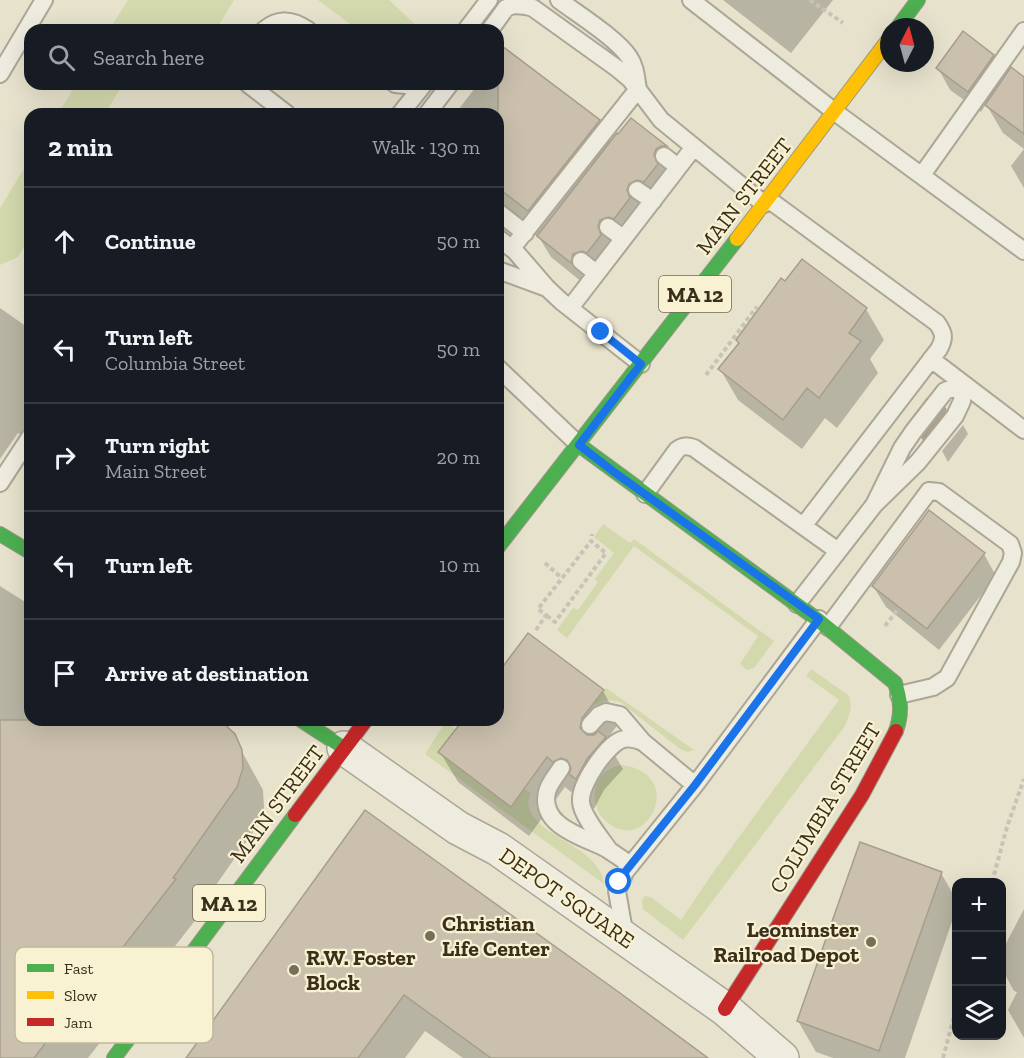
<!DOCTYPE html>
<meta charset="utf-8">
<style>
:root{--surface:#171b24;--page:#20242c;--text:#f1f3f6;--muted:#9ea1a6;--line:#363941}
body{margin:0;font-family:"Zilla Slab",serif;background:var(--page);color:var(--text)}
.controls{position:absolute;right:18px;bottom:18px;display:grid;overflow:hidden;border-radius:12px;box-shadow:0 6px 24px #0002}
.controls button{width:54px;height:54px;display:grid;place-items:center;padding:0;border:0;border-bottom:2px solid var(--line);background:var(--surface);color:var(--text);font:30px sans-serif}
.compass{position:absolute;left:880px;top:18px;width:54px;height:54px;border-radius:50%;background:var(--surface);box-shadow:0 6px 24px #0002;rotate:6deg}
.stop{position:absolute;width:18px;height:18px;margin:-14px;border:4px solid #1a73e8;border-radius:50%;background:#fff}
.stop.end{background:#1a73e8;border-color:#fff;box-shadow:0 2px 6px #0008}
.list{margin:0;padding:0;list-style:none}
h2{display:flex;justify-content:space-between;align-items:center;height:78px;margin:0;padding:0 24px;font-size:26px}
h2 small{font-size:20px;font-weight:400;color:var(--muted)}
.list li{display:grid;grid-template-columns:39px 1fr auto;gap:18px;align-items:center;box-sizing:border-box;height:108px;padding:0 24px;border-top:2px solid var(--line)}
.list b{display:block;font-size:22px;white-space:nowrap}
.list p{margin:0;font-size:20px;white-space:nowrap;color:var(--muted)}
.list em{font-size:20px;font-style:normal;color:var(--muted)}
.icon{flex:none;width:33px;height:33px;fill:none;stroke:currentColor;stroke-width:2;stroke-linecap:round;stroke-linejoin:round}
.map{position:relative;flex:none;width:1024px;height:1058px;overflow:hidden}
.search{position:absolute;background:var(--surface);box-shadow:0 6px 24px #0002;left:24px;top:24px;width:480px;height:66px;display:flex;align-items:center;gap:15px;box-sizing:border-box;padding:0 21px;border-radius:18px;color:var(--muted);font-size:22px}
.panel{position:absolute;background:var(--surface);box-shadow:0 6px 24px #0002;left:24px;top:108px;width:480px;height:618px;border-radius:18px}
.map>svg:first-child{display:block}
.green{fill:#d3d9ad}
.shadow{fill:#0003}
.building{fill:#cbc0ad;stroke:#a79d8b;stroke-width:1.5}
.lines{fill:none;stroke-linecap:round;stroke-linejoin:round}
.lane-casing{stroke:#aca696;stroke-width:20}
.street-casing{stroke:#aca696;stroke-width:36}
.fast-casing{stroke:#9c9685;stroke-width:16}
.slow-casing{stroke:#9c9685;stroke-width:16}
.jam-casing{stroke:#9c9685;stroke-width:16}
.path{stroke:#c7c3b6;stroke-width:4;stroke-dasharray:4.5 3;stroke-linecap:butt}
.lane{stroke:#eeebdf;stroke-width:16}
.street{stroke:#eeebdf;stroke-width:33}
.fast{stroke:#4caf50;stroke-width:14}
.slow{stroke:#ffc107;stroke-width:14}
.jam{stroke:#c62828;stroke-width:14}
.route{stroke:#1a73e8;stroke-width:8}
.poi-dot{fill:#776e5a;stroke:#f8f2d2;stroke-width:2}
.labels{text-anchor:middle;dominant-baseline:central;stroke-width:4.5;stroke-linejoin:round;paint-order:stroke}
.shield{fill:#f8f2d2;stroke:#746a53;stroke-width:1.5}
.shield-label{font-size:21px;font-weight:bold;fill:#3b2f1c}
.street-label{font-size:22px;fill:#3b2f1c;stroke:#f8f2d2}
.poi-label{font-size:22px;font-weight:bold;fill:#3b2f1c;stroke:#f8f2d2;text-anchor:start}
.key{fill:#f8f2d2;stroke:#bfb89b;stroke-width:1.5}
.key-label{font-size:16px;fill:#3b2f1c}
</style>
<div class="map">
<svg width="1024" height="1058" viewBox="0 0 1024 1058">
<rect width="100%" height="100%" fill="#e7e2cc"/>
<path class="green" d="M 128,0 L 234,0 L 216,30 L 109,30 Z
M 318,0 L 389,0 L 421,30 L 358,30 Z
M 76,84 L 123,84 L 105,114 L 58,114 Z
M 30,159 L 30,237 L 18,257 L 0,265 L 0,208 Z
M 603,524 L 630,543 L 634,539 L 774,641 L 754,668 L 747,670 L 740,664 L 758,636 L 634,546 L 567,638 L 557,630 L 573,608 L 578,610 L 598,582 L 595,579 L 614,553 L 594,537 Z
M 811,669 L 848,695 C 854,706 849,715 845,726 L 683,940 L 643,909 L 642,902 L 644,896 L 651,897 L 681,920 L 712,874 L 839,700 L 806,676 Z
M 606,688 L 694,750 L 687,752 L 680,749 L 620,702 L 606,700 L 592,706 Z
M 446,721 L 456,730 L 511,806 L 525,789 L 531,793 C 529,798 527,802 529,807 C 537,838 600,846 604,884 L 425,754 Z
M 621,765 C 684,772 652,847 614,827 C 608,823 601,818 598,811 C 589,791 599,769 621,765 Z"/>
<path class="shadow" d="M 723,0 L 833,0 L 791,53 Z
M 993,56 L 1006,77 L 1024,79 L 1024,149 L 1003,133 L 986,104 L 981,112 L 950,90 L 938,68 Z
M 498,58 L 599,121 L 611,143 L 631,120 L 666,147 L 677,167 L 583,283 L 551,257 L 540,239 L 498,207 L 498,114 L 455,114 L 478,84 L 498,84 Z
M 1024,149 L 1024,188 L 1011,166 Z
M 0,308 L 30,329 L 30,428 L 24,437 L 18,433 L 0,459 Z
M 866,309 L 884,340 L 870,359 L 878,373 L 837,428 L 825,418 L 802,449 L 738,400 L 720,369 Z
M 927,397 L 933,407 L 911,434 L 905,426 Z
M 945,411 L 951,422 L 930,449 L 923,438 Z
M 963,425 L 968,434 L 948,462 L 942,451 Z
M 929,512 L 984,554 L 996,576 L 939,650 L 886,607 L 873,586 Z
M 0,586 L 30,605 L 30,720 L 215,720 L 233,735 L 263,790 L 264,808 L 258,825 L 195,915 L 197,918 L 88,1058 L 0,1058 Z
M 498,676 L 603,691 L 620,722 L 606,740 L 623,769 L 604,790 L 594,809 L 589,805 L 579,788 L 571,792 L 565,787 L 529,836 L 458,782 L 440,752 L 464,720 L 498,720 Z
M 941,873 L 956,899 L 956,910 L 905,1058 L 833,1058 L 816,1052 L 798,1021 Z
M 1024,909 L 1024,1038 L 1008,1010 L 1017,992 L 1014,991 L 1002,969 L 1002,951 Z
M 293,916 L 705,1058 L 463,1058 L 425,1031 L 405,1058 L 188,1058 Z"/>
<path class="building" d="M 963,31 L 994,55 L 968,92 L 936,68 Z
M 498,43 L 600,120 L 528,211 L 498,188 Z
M 1011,67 L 1024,77 L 1024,134 L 985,105 Z
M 631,118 L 667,146 L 661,146 L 656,149 L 654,155 L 658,164 L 644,182 L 637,180 L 629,184 L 627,190 L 630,198 L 614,219 L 609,217 L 600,220 L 598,226 L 601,235 L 587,253 L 582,251 L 573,254 L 571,263 L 537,236 L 617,133 L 618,134 Z
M 802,259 L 867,308 L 849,333 L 861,341 L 819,398 L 807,388 L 783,420 L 718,369 L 739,343 L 736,340 L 781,278 L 785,281 Z
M 945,408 L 946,410 L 923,439 L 922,438 Z
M 929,510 L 985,553 L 927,629 L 872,586 Z
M 528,633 L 604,690 L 582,718 L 580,728 L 587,735 L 594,735 L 598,731 L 606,737 L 587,759 L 576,779 L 569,774 L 571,768 L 567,760 L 561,758 L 553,762 L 547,757 L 511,807 L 438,752 L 463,720 L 498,720 L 498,673 Z
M 0,720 L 220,720 L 235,734 L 242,750 L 243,768 L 237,787 L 173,878 L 176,879 L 57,1032 L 55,1031 L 34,1058 L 0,1058 Z
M 365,810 L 620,993 L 708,1058 L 491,1058 L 404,995 L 358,1058 L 186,1058 Z
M 860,842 L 942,872 L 879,1051 L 797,1021 Z"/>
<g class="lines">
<g class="lane-casing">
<path id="lane" d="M 691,0 L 835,112 L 1024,251
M 264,30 C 279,18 292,19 308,30
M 466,30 L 489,0
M 490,30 L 506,8 L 514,5 L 526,6 L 533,8 L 618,69 L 630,79 L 661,120 L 764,204
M 0,74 L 44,0
M 248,84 L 287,114
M 395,84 L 416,86 L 419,84
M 400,114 L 424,84
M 427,114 L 450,84
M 664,156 L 678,167
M 922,175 L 1024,31
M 637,190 L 653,201
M 768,199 L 937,323 C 944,333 945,338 939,349 L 804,525
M 498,212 L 525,233
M 608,227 L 623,238
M 498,238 L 515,251 L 547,288 L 562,302 L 641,364
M 512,248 L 638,89 C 636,79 636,67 629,57 C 616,38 579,15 559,0
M 581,261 L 596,273
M 498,270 L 547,288
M 570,308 L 694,147
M 931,359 L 1024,430
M 498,368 L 579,445
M 0,483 L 30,437
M 645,494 L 677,450 C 683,445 687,446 694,448 L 838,551
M 797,604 L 874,505 L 902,448 L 913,432 L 945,391 L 963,384 L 962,401 L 955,416 L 918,462 L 874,505
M 828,627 L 929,491 L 939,492 L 1010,544 L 1013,553 L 1011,562 L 947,678 L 933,687 L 899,695
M 590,725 L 599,715 L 606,712 L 620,715 L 643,742 L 695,785
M 561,768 C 556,776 549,783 547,792 C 539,827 585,837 607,849 C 615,854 623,860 631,865
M 609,850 C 601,838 582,816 581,802 C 579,785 608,742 624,739 C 630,737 637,740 643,742
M 625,937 L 617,891 L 625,872 L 695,785 L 819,619"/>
</g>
<g class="street-casing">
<path id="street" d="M 344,748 L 458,828 L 498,849 L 725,1009 L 782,1058"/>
</g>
<g class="fast-casing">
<path id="fast" d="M 898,27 L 918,0
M 579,445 L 818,620 L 895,683 C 901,700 902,714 896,731
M 0,534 L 30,552
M 498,547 L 737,239
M 301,720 L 344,748
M 114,1058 L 295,815"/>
</g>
<g class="slow-casing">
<path id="slow" d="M 737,239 L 889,39"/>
</g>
<g class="jam-casing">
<path id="jam" d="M 295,815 L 366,720
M 725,1009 L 862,795 L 896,731"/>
</g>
<path class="path" d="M 810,0 L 843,23
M 706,375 L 756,308 L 758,309
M 592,536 L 592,534
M 545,563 L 562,578
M 885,626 L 899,608
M 536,630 L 546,615 L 538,609 L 591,541 L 606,553 L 555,622 L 546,615
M 992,882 L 1007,827 L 1024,779
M 943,1058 L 956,1009"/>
<use href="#lane" class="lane"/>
<use href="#street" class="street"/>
<use href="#fast" class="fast"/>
<use href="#slow" class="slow"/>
<use href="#jam" class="jam"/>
</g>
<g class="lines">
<path class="route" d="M 601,332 L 641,364 L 579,445 L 614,472 L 819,619 L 695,785 L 625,872 L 619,882"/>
</g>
<g class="poi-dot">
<circle cx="430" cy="936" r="6"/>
<circle cx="871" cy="942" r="6"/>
<circle cx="294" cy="970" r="6"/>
</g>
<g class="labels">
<g class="shield">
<rect x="659" y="276" width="72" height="36" rx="4.5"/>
<rect x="193" y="885" width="72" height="36" rx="4.5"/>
</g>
<g class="shield-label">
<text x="695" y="294">MA 12</text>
<text x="229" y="903">MA 12</text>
</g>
<g class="street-label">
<text transform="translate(744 196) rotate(-52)">MAIN STREET</text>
<text transform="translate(277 804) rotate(-53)">MAIN STREET</text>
<text transform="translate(825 808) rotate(-59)">COLUMBIA STREET</text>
<text transform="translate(567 898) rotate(35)">DEPOT SQUARE</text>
</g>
<g class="poi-label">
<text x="442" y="923">Christian<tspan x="442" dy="25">Life Center</tspan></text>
<text x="859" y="929" text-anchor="end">Leominster<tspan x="859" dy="25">Railroad Depot</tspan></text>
<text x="306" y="957">R.W. Foster<tspan x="306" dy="25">Block</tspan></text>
</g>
</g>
<rect x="15" y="947" width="198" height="96" rx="9" class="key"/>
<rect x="27" y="964" width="27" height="8" fill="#4caf50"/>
<rect x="27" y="991" width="27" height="8" fill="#ffc107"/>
<rect x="27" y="1018" width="27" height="8" fill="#c62828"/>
<g class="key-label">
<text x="64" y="974">Fast</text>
<text x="64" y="1001">Slow</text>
<text x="64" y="1028">Jam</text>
</g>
</svg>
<div class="controls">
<button>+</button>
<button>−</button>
<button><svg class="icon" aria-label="layers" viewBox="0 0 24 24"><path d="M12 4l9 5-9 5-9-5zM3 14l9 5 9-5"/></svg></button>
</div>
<svg class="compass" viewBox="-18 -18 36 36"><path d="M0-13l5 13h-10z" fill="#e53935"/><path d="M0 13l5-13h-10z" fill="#9ea1a6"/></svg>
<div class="stop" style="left:619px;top:882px"></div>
<div class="stop end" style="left:601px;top:332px"></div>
<div class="search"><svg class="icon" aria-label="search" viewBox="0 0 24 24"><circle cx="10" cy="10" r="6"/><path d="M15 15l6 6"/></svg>Search here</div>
<section class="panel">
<h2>2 min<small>Walk · 130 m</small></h2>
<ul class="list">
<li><svg class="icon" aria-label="ahead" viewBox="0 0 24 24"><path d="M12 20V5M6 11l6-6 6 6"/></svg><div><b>Continue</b></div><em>50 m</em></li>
<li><svg class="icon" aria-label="left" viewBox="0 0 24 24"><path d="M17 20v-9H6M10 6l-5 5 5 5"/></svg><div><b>Turn left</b><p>Columbia Street</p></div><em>50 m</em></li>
<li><svg class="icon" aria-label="right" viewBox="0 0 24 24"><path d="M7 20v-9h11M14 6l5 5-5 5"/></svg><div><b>Turn right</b><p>Main Street</p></div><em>20 m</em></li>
<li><svg class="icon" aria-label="left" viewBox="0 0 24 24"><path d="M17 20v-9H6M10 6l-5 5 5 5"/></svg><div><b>Turn left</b></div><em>10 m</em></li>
<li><svg class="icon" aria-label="arrive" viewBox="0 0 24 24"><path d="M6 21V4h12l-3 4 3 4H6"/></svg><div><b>Arrive at destination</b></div></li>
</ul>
</section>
</div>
